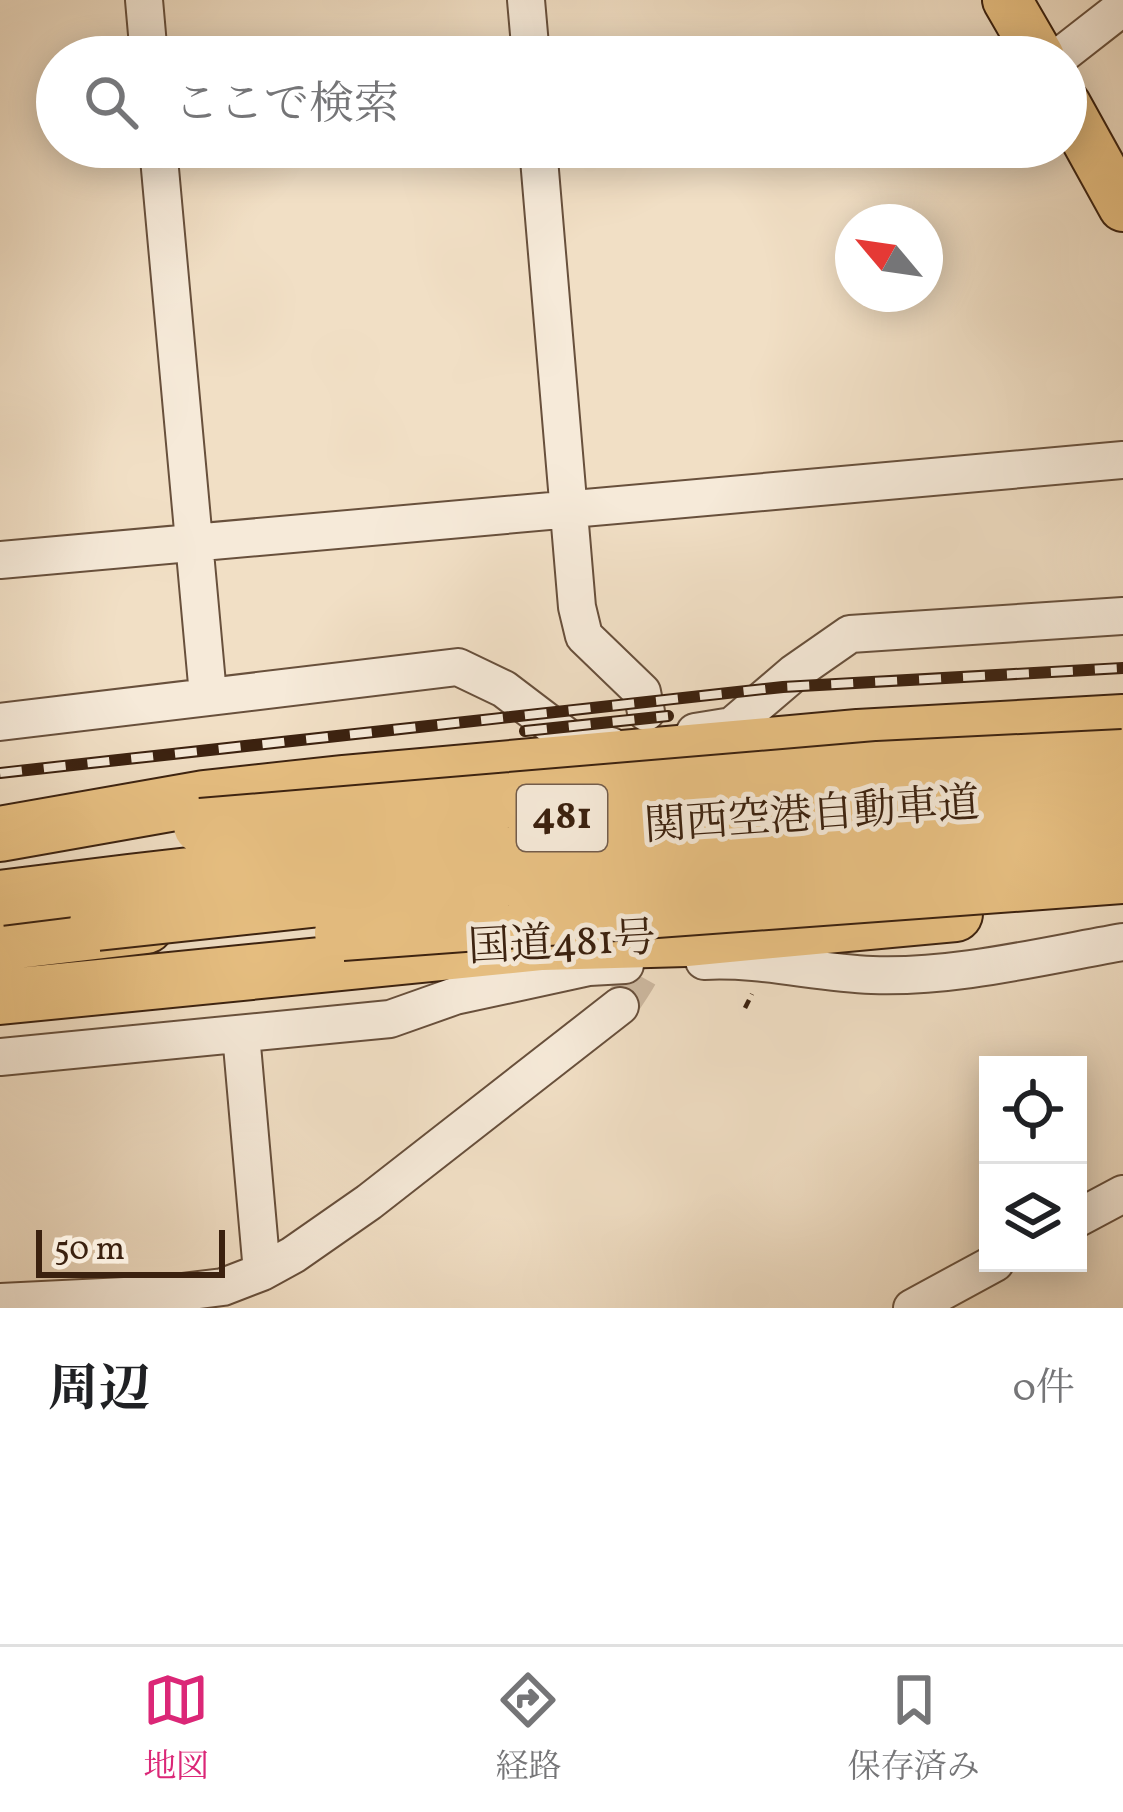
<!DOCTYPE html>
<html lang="ja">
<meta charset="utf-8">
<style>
:root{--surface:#fff;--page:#f2f2f2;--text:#202124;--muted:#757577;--line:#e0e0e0;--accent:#db2777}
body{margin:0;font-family:Vollkorn,"Noto Serif JP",serif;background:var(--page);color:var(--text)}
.controls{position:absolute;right:36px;bottom:36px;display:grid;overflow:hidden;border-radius:0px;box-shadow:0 6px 30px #0003}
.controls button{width:108px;height:108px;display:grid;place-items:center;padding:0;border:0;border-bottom:3px solid var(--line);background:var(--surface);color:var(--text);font:60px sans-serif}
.compass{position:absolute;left:835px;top:204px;width:108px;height:108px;border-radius:50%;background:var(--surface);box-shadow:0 6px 30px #0003;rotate:299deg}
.scale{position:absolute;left:36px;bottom:30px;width:189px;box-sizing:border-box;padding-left:12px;border:6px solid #3b210f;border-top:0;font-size:33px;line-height:42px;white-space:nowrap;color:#3b210f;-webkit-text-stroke:9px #f6ead9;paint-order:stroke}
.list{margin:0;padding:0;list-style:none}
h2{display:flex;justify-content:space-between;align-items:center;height:156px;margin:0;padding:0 48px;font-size:51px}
h2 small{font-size:39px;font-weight:400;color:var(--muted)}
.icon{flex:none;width:66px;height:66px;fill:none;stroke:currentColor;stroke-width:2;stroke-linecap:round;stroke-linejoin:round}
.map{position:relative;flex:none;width:1123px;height:1308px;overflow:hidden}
.search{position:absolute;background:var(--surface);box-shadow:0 6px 30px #0003;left:36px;right:36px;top:36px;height:132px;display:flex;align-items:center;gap:30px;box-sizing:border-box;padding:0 42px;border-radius:66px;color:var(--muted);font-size:45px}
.sheet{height:336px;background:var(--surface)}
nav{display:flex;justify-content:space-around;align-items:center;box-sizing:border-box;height:168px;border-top:3px solid var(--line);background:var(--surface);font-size:33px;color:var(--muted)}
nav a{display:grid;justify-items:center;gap:6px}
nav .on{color:var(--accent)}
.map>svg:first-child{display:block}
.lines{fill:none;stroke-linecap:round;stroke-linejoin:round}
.minor-tunnel{stroke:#cdb9a1;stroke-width:36;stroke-dasharray:36 18;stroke-linecap:butt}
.minor-casing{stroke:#68503c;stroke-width:40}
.major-casing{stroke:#3b210f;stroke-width:52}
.highway-casing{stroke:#3b210f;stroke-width:58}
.path{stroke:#3b210f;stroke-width:4.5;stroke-dasharray:9 6;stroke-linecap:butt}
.minor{stroke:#f6ead9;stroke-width:36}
.major{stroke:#e8c082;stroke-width:48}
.highway{stroke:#e8c082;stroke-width:54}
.rail-casing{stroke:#3b210f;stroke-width:12}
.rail{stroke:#f6ead9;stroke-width:8;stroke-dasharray:22;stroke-linecap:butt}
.highway-bridge-casing{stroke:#3b210f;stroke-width:58;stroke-linecap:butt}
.highway-bridge{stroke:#e8c082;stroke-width:54}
.labels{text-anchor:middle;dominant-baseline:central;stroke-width:10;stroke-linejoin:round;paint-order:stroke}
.shield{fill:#f6ead9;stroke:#735d4c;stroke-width:3}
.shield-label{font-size:39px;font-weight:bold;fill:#3b210f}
.street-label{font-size:42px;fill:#3b210f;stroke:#f6ead9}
</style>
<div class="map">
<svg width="1123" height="1308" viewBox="0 0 1123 1308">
<rect width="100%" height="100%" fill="#f1dfc5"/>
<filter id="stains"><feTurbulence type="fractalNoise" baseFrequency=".00167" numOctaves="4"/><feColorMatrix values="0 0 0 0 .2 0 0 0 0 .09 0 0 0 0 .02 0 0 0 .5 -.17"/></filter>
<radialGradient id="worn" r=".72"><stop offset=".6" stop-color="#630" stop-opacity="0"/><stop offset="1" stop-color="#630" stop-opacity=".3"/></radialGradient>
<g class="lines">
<path class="minor-tunnel" d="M 620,1006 C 638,980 655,956 653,923"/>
<g class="minor-casing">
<path id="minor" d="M 144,0 L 149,57
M 526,0 L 531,57
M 1059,57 L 1123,7
M 158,147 L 208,695
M 538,147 L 577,607 L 584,636 L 642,692 L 646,712
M 0,560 L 1123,460
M 0,722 L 458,667 L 504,689 L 575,743 L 611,746
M 695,732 L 732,726 L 794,673 L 850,634 L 1123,616
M 704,961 C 762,958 815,973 872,975 C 955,978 1042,956 1123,942
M 241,1034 L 262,1272
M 0,1057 L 390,1019 L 455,996 L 589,967 L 625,965
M 1078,1218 L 1123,1194
M 0,1302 L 166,1294 L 223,1287 L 262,1272 L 293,1255 L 369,1202 L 620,1006
M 912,1308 L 995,1263"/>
</g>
<g class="major-casing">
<path id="major" d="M 1007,0 L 1040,57
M 1066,104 L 1123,207"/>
</g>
<g class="highway-casing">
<path id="highway" d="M 0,834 L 204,798 L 342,783 L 858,737 L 1123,722
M 0,943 L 146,926
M 0,997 L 542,943 L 686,939 L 955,914"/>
</g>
<path class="path" d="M 745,1008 L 752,994"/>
<use href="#minor" class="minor"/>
<use href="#major" class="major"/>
<use href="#highway" class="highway"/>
<g class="rail-casing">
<path id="rail" d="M 525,731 L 668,716
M 0,773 L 783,687 L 1123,668"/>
</g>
<use href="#rail" class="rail"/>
<g class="highway-bridge-casing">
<path id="highway-bridge" d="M 201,826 L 878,769 L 1123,757
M 0,898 C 373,850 747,817 1123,797
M 97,923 L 560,873 L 1123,836
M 342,933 L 1123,876"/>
</g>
<use href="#highway-bridge" class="highway-bridge"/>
</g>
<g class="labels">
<rect class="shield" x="517" y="785" width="90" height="66" rx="9"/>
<g class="shield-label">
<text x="562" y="818">481</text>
</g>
<g class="street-label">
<text transform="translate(812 817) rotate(-4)">関西空港自動車道</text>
<text transform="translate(562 945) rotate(-3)">国道481号</text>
</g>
</g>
<rect width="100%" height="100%" filter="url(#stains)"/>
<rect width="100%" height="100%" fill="url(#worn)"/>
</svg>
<div class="controls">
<button><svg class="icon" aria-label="locate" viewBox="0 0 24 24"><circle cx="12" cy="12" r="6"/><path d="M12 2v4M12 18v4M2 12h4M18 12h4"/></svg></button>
<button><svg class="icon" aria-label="layers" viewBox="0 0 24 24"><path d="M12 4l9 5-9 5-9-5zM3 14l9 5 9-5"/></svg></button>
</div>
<svg class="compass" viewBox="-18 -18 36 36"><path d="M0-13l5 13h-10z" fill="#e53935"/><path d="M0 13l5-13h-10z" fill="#757577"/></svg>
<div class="scale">50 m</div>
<div class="search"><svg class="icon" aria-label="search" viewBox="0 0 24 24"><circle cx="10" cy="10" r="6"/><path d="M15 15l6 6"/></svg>ここで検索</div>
</div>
<section class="sheet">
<h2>周辺<small>0件</small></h2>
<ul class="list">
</ul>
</section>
<nav>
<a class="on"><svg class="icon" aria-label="map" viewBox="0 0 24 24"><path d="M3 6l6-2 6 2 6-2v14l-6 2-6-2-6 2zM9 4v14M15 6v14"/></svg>地図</a>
<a><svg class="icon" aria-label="directions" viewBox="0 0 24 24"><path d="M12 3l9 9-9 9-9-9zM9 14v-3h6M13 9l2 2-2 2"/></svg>経路</a>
<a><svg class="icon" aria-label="saved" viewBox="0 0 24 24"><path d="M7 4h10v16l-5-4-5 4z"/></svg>保存済み</a>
</nav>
